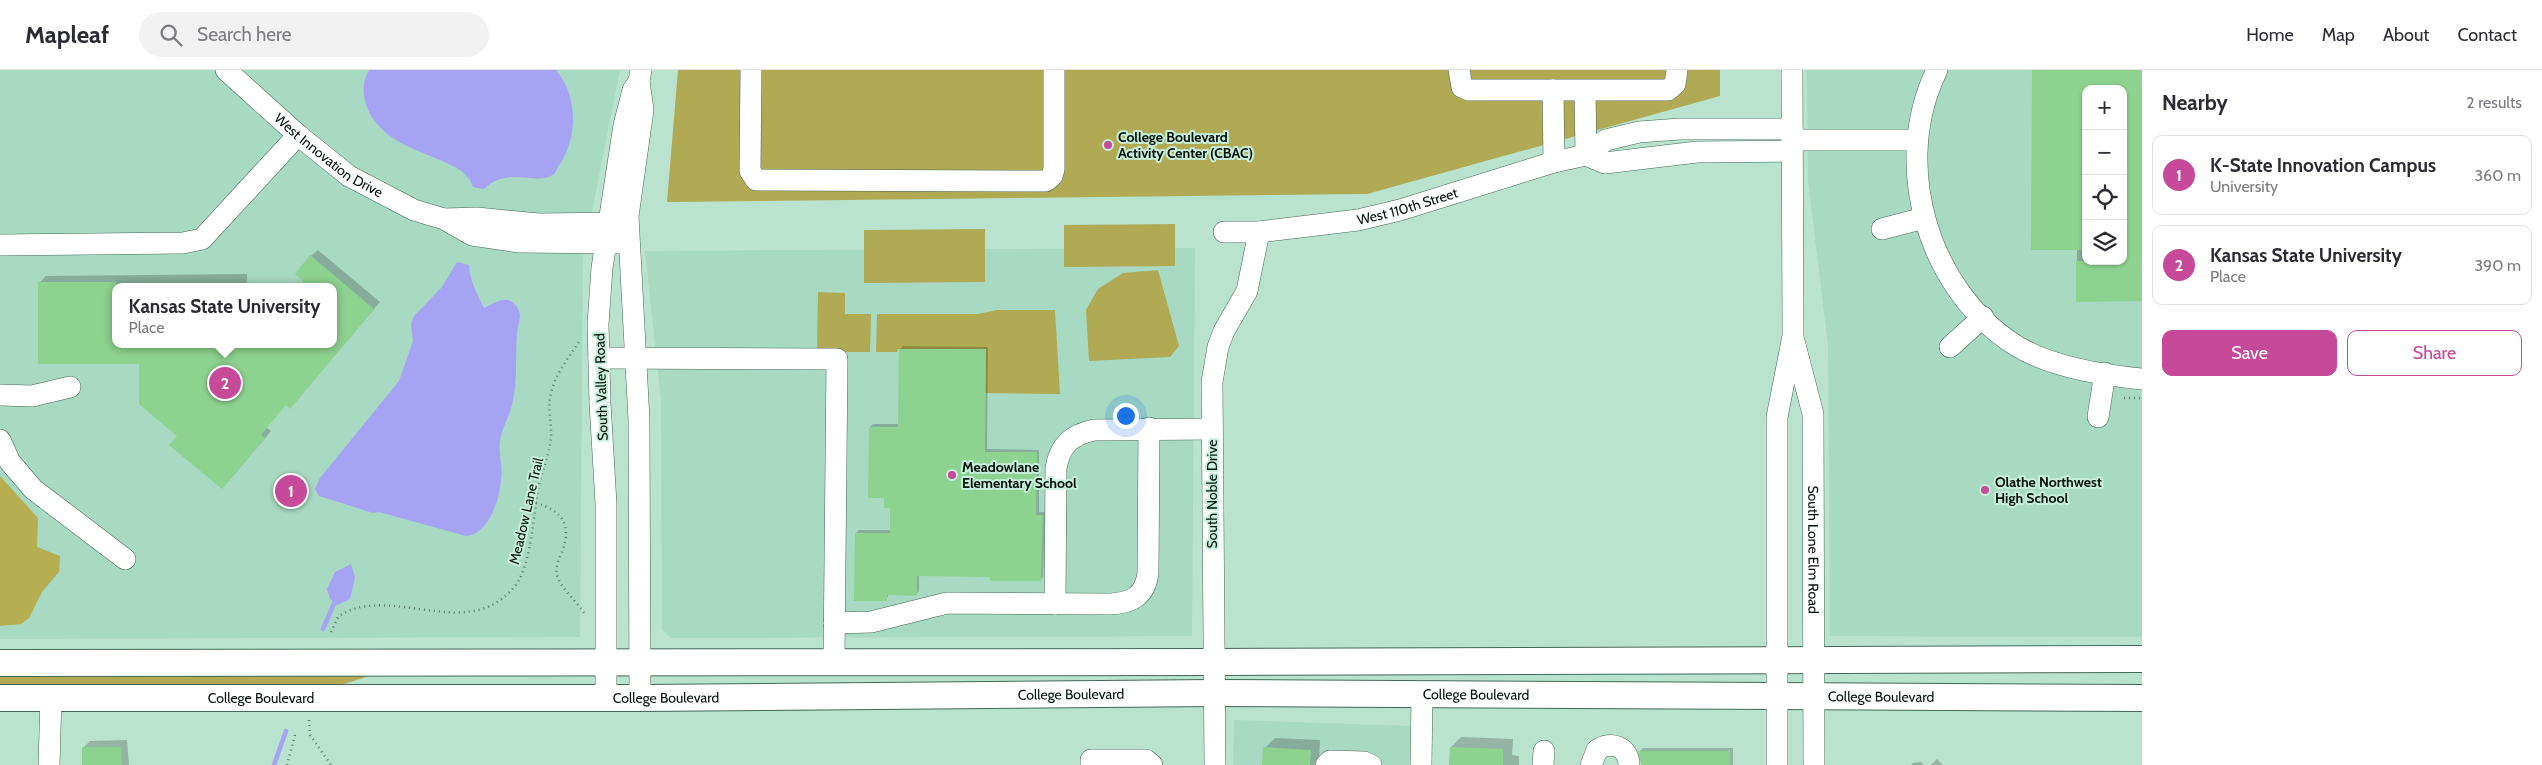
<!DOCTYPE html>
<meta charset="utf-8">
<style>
:root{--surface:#fff;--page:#f2f2f3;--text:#2b2b33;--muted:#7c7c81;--line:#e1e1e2;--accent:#c64a99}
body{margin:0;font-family:Cabin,sans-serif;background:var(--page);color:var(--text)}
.controls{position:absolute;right:15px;top:15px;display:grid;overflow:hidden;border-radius:10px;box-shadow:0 1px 4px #0004}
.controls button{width:45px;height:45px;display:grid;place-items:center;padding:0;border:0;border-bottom:1px solid var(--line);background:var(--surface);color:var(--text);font:25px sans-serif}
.you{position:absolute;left:1125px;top:345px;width:18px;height:18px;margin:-12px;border:4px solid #fff;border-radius:50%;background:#1a73e8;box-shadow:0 0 0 8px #1a73e833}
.badge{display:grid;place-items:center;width:32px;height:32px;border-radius:50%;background:var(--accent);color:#fff;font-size:16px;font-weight:700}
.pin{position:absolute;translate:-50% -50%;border:2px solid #fff;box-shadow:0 1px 5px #0006}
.popup{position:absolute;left:112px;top:213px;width:225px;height:65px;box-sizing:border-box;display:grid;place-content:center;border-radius:10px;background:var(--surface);filter:drop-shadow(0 1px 4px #0005);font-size:16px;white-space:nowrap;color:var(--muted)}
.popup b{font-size:19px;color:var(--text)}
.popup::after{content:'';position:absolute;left:50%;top:100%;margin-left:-10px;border:10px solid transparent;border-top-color:var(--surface)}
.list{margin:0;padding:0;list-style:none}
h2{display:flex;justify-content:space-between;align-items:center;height:65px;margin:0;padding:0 20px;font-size:21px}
h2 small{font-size:16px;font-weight:400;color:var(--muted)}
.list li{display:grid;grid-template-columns:32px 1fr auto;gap:15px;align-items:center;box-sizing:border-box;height:80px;margin:0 10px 10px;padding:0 10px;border:1px solid var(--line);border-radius:10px}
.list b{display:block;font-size:19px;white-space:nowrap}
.list p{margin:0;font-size:16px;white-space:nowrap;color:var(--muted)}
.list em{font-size:16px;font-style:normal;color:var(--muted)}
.actions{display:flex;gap:10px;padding:15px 20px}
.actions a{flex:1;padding:11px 0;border:1px solid var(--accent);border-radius:10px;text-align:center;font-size:18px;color:var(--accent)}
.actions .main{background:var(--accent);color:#fff}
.icon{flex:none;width:28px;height:28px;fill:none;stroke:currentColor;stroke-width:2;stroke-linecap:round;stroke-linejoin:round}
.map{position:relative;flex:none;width:2142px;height:695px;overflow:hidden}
header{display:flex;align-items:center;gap:30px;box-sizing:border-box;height:70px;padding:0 25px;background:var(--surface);border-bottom:1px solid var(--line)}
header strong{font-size:24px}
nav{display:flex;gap:28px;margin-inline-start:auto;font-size:18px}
.search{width:350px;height:45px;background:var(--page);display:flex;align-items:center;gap:12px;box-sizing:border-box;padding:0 18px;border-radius:28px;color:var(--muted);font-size:19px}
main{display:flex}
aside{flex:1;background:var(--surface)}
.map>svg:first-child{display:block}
.built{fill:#a8d9c2;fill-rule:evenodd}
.green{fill:#b0aa54}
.forest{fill:#b6ae50}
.water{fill:#a6a3f5}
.shadow{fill:#0003;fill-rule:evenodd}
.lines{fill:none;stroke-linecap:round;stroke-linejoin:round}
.stream{stroke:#a6a3f5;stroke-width:4.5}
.building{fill:#8ed28f}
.minor-casing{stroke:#426857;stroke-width:22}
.major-casing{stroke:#426857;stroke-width:28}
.path{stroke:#607c6f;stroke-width:2.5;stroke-dasharray:1 4;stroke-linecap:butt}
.minor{stroke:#fff;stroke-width:21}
.major{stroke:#fff;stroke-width:26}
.poi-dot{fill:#c64a99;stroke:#c6f0dc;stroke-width:2}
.labels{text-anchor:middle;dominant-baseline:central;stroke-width:4;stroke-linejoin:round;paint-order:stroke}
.poi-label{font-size:14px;font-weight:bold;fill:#020f09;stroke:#c6f0dc;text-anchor:start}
.street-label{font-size:14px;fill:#020f09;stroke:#c6f0dc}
</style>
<header>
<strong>Mapleaf</strong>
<div class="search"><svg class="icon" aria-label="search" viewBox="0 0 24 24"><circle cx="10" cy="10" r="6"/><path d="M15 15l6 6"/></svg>Search here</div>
<nav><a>Home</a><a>Map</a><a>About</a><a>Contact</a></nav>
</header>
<main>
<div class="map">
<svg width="2142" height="695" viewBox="0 0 2142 695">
<rect width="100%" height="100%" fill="#b9e3cf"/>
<path class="built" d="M 0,0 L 620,0 L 583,187 L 580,567 L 0,569 ZM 116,217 L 334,217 L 334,274 L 116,274 Z
M 1807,0 L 2142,0 L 2142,567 L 1830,566 L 1828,275 L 1808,110 ZM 2086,19 L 2123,19 L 2123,191 L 2086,191 Z
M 1195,178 L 1192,566 L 671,568 L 662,560 L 661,331 L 645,181 Z
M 1234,650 L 1410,656 L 1411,695 L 1233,695 Z"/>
<path class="green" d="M 678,0 L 1720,0 L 1720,26 L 1367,124 L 667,132 Z
M 1175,154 L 1175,196 L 1064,197 L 1064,155 Z
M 985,159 L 985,212 L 864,213 L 864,160 Z
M 1158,200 L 1179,276 L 1170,287 L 1089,291 L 1086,240 L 1098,219 L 1123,203 Z
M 818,222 L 845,223 L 845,244 L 871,244 L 870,282 L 817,282 Z
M 997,240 L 1055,240 L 1060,324 L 985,323 L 986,279 L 898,279 L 897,282 L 876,282 L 877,244 L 978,244 Z
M 0,601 L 372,605 L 335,617 L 0,619 Z"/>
<path class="forest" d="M 0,406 L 38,448 L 37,477 L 60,486 L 59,502 L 42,522 L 29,548 L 21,554 L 0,556 Z"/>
<path class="water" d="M 369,0 L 556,0 C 578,26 578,66 560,94 C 558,96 556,102 554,104 C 536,117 508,95 484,119 L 473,117 C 465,83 383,88 366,34 C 362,22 363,11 369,0 Z
M 457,192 L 469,195 C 469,210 478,225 484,238 C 495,233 508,223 517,237 C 523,246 518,253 517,263 C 515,287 518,311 512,335 C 509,347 502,358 500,371 C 498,383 503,396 501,409 C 500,429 489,464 466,466 L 379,442 L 373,443 L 319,426 L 315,419 L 320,408 L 399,311 L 413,271 L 411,254 L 414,246 L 442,217 Z
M 351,494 L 355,507 L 350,529 L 337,535 L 330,529 L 327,519 L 335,502 Z"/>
<path class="shadow" d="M 2033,0 L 2142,0 L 2142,229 L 2077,231 L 2077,179 ZM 2086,19 L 2123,19 L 2123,191 L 2086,191 Z
M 318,180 L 380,232 L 297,330 L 286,334 L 266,357 L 271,361 L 229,411 L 140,293 L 39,292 L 39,213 L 46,206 L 247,204 L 247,217 L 116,217 L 116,274 L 334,274 L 334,217 L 311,186 Z
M 903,276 L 988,277 L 987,379 L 1039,380 L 1039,442 L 1045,442 L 1043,507 L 1040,510 L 991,506 L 919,505 L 919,521 L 916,524 L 889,524 L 886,530 L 856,463 L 859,460 L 891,460 L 891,437 L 885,427 L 870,357 L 873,354 L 900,354 L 900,279 Z
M 1461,667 L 1513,669 L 1512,685 L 1519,686 L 1519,695 L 1450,695 L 1451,677 Z
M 1275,668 L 1320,670 L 1319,695 L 1264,695 L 1265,678 Z
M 127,670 L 129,695 L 83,695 L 83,678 L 90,671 Z
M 1643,678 L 1733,678 L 1733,695 L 1642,695 L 1640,681 Z
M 1937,689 L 1943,695 L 1931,695 Z
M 1921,692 L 1924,695 L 1911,695 L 1913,693 Z"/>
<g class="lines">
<path class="stream" d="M 323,559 L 336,529
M 274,695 L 286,661"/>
</g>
<path class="building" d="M 2032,0 L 2142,0 L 2142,231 L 2076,232 L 2076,191 L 2123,191 L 2123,19 L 2086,19 L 2086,180 L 2031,180 Z
M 310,185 L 374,239 L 290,339 L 286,335 L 261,365 L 265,368 L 222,419 L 169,375 L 177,366 L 139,334 L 139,294 L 38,294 L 38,212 L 116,212 L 116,274 L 334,274 L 334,217 L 299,217 L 303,211 L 295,204 Z
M 899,279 L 986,279 L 985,382 L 1037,382 L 1036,445 L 1043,445 L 1041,511 L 990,511 L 990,507 L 917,506 L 917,526 L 887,525 L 887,531 L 854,531 L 855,463 L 890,463 L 890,438 L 884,438 L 884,428 L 868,428 L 869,357 L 898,357 Z
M 82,677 L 121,677 L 122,695 L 82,695 Z
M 1263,677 L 1311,680 L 1310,695 L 1262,695 Z
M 1450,677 L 1503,679 L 1503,695 L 1449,695 Z
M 1638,681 L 1730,681 L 1730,695 L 1641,695 Z"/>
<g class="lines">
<g class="minor-casing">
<g id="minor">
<path id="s1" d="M 226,0 L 298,65 L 349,106 L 414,140 L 444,149 L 472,165 L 519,172 L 619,173"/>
<path d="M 751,0 L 750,101 L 756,110 L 1046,111 L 1052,106 L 1054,99 L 1054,0"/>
<path d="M 1459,0 L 1462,17 L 1469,20 L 1668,20 L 1675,14 L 1677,0"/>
<path d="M 1937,0 C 1891,93 1927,219 2015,275 C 2050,297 2101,305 2142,309"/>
<path d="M 1553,20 L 1554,92"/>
<path d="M 1585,21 L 1586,85"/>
<path d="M 1792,70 L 1916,70"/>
<path d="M 1586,85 L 1605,93 L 1697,82 L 1792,81"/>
<path d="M 445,149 L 477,148 L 539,154 L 621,153"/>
<path d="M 1882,159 L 1924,148"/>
<path id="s2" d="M 1224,162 L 1259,162 L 1358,150 L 1400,140 L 1554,92 L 1586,85 L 1606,70 L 1639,62 L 1680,59 L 1792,59"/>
<path d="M 0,175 L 183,173 L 202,169 L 298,65"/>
<path id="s3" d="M 1794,271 L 1813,344 L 1814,695"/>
<path d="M 1950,277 L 1983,247"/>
<path d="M 599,288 L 837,289 L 834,592"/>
<path d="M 0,325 L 32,326 L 70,317"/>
<path d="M 2098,347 L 2105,303"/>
<path d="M 0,370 L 10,392 L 33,419 L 125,489"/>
<path d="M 1055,534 L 1056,398 C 1060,375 1071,365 1094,360 L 1212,359"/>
<path d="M 834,553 L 871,552 L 947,533 L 1110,534 C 1132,533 1145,526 1148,503 L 1149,358"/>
<path d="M 606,627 L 606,434 L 600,333 L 598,254 L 602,198 L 624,55 L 633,20 L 639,11"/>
<path d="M 640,628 L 639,350 L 628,146 L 643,40 L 639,11 L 641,0"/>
<path d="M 49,695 L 51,628"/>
<path d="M 1091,695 L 1091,690 L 1146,690 L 1152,695"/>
<path d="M 1215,695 L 1212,312 L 1218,277 L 1224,261 L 1247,221 L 1259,162"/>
<path d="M 1326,695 L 1330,691 L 1364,692 L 1371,695"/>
<path d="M 1421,695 L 1422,626"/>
<path d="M 1543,695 L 1544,681"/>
<path d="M 1591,695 L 1597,680 C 1611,670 1629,677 1629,695"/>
<path d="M 1777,695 L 1777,347 L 1793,266 L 1792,0"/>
</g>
</g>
<g class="major-casing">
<g id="major">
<path d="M 0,593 L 1214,592 L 2142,589"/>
<path id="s4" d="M 0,628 L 640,628 L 1215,623 L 2142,628"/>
</g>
</g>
<path class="path" d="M 2124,328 L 2140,328
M 536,433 C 563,441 572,455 562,482 C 559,489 555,497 557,505 C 561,519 576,530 584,543
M 331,562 L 338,547 C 379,517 445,557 490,536 C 501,531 515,519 520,508 C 533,480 533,445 539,415 C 543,399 549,384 551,368 C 552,353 547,337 551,323 C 556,302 569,288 580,270
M 309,650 L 310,665 L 331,695
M 287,695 L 295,665"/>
<use href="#minor" class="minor"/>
<use href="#major" class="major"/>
</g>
<g class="poi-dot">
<circle cx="1108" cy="75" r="5"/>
<circle cx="952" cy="405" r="5"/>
<circle cx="1985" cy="420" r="5"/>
</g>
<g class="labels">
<g class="poi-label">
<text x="1118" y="67">College Boulevard<tspan x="1118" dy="16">Activity Center (CBAC)</tspan></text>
<text x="962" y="397">Meadowlane<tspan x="962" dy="16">Elementary School</tspan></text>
<text x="1995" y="412">Olathe Northwest<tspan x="1995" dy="16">High School</tspan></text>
</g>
<g class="street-label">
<text stroke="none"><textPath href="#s1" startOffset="134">West Innovation Drive</textPath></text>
<text stroke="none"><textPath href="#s2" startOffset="186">West 110th Street</textPath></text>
<text transform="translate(601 317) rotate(-92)">South Valley Road</text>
<text transform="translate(1212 424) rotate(-90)">South Noble Drive</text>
<text transform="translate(526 441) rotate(-77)">Meadow Lane Trail</text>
<text stroke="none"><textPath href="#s3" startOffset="211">South Lone Elm Road</textPath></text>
<text stroke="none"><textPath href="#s4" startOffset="1071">College Boulevard</textPath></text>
<text stroke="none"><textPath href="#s4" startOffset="1476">College Boulevard</textPath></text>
<text stroke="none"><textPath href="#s4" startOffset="1881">College Boulevard</textPath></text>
<text stroke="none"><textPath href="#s4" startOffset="666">College Boulevard</textPath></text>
<text stroke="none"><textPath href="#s4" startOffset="261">College Boulevard</textPath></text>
</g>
</g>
</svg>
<div class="controls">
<button>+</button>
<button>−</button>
<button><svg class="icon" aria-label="locate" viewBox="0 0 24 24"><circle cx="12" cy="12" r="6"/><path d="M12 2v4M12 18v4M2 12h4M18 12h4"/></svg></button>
<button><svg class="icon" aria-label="layers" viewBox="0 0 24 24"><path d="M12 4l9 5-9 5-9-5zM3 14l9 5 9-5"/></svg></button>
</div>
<div class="you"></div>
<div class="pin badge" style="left:291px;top:421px">1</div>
<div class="pin badge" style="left:225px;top:313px">2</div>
<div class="popup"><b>Kansas State University</b>Place</div>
</div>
<aside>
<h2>Nearby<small>2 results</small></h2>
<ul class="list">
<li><span class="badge">1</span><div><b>K-State Innovation Campus</b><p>University</p></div><em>360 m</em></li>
<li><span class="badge">2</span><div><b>Kansas State University</b><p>Place</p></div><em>390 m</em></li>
</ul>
<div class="actions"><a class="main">Save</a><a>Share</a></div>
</aside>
</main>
